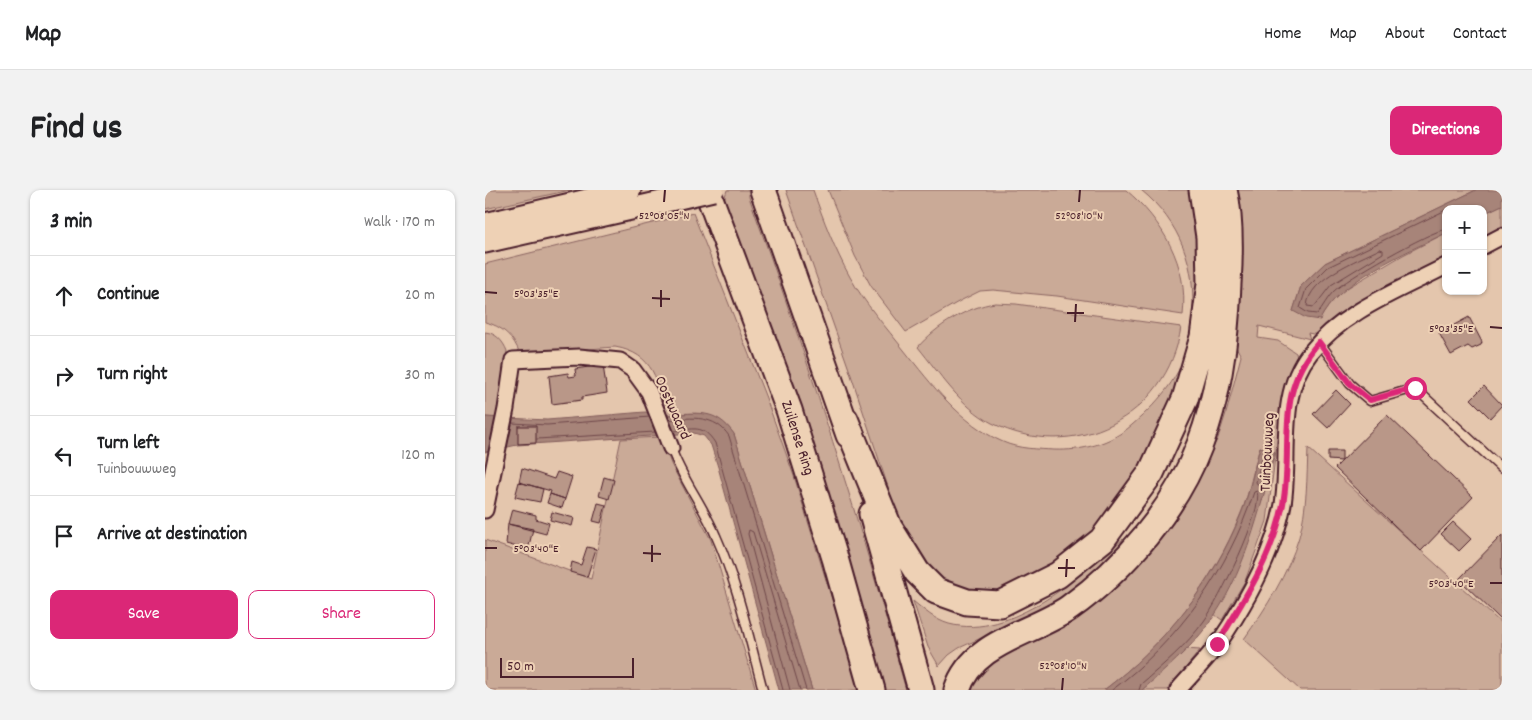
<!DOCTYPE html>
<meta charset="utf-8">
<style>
:root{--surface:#fff;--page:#f2f2f2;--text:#202124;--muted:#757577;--line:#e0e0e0;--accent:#db2777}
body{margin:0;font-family:Dekko,sans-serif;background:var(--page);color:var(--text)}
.controls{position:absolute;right:15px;top:15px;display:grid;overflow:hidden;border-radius:10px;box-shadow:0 1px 4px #0004}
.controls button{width:45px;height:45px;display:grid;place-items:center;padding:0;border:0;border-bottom:1px solid var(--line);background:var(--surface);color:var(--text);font:25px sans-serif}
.scale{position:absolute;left:15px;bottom:12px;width:134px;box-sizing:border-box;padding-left:5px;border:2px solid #4a1f2b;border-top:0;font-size:14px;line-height:18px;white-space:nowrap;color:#4a1f2b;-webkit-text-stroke:4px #eed1b5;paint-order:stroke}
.stop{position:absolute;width:15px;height:15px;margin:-11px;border:4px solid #db2777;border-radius:50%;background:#fff}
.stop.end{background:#db2777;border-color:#fff;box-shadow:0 1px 5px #0008}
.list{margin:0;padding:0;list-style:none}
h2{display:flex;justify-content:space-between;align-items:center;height:65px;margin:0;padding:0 20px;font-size:21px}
h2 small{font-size:16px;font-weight:400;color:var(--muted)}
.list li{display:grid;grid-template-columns:32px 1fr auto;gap:15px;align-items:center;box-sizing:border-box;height:80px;padding:0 20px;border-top:1px solid var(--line)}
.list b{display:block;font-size:19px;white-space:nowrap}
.list p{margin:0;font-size:16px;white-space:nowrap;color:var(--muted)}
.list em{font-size:16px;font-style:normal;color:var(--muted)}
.actions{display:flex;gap:10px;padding:15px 20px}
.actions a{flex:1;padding:11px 0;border:1px solid var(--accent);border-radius:10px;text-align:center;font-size:18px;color:var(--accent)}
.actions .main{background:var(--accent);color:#fff}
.icon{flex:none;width:28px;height:28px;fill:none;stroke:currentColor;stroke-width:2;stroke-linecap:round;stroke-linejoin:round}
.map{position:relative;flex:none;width:1017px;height:500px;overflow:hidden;border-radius:10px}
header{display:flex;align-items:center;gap:30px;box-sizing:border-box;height:70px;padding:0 25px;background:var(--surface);border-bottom:1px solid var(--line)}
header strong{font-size:24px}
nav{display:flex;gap:28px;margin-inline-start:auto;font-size:18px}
.intro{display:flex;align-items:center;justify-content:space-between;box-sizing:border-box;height:120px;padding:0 30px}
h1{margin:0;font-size:35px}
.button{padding:12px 22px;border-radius:10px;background:var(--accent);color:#fff;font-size:18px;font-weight:700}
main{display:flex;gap:30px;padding:0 30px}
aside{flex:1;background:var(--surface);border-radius:10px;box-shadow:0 1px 4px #0004}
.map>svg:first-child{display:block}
.green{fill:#caaa97;stroke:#8a6461}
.water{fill:#a78479;stroke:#825c5a}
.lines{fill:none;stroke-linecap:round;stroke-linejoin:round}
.shore{stroke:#6f474a;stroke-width:1}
.building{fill:#b99788;stroke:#4a1f2b}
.service-casing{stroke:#4a1f2b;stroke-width:11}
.minor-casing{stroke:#4a1f2b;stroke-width:19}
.secondary-casing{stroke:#4a1f2b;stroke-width:25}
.primary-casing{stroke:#4a1f2b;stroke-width:29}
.service{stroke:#eed1b5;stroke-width:8}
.minor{stroke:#eed1b5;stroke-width:15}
.secondary{stroke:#eed1b5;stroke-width:21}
.primary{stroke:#eed1b5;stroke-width:25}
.secondary-bridge-casing{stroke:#4a1f2b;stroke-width:25;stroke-linecap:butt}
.secondary-bridge{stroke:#eed1b5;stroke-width:21}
.route{stroke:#db2777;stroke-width:6}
.ticks{fill:none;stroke:#4a1f2b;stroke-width:2}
.labels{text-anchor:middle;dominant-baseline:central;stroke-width:4;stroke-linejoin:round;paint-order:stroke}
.street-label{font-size:16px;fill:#4a1f2b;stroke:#eed1b5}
.ticks-label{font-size:12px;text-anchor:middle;fill:#4a1f2b;stroke:#eed1b5;stroke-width:4;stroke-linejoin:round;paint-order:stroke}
</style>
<header>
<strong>Map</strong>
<nav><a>Home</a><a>Map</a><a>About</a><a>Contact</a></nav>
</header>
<div class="intro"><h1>Find us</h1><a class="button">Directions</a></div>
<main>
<aside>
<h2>3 min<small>Walk · 170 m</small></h2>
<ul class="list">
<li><svg class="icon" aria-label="ahead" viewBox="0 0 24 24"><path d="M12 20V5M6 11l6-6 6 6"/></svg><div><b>Continue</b></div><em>20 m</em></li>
<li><svg class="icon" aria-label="right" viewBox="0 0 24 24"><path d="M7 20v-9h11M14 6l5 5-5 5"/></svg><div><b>Turn right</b></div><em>30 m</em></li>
<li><svg class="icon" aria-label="left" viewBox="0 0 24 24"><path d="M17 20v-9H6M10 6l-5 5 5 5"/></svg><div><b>Turn left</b><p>Tuinbouwweg</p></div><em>120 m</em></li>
<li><svg class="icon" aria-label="arrive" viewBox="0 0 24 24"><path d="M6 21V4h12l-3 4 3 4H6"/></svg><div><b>Arrive at destination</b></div></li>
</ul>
<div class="actions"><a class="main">Save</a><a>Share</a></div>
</aside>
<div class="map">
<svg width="1017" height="500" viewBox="0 0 1017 500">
<rect width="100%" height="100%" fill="#e4c6ad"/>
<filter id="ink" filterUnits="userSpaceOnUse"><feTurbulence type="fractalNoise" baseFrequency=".02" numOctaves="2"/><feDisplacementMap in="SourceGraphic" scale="10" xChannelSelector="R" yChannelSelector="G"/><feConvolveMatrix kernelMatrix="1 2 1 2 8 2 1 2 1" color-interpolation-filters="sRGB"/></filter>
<g filter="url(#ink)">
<path class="green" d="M 0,0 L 85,0 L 0,19 Z
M 242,0 L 264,0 L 264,7 C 323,169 376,333 421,500 L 396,500 L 238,13 Z
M 301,0 L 328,0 C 338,29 350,60 365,87 C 380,114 400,136 419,160 C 446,194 476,234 518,252 C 534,259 552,259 569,260 C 597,261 625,254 647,235 C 676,210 703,179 706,138 L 713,141 L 666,270 L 615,339 L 541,396 L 492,406 L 447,388 L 415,333 L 365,182 Z
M 343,0 L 641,0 C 677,30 704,76 698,125 L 572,106 L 508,100 L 495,101 L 475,111 L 421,142 L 386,96 L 370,66 Z
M 656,0 L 708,0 L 714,31 L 715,128 L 707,126 C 712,77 695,32 656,0 Z
M 745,0 L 991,0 L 840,73 L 816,96 L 808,121 L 836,127 L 852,104 L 918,65 L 961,43 L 961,66 L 897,100 L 833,145 L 823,143 L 825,149 L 774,136 L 773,148 L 793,151 L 811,163 L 812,168 L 793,244 L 782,331 L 760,391 L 737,430 L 729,424 L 738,411 L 777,310 L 790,262 L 775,257 C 768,279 765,302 756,323 C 728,394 679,454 619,500 L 481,500 L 485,485 L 699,313 L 733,248 L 742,220 L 756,166 L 746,147 Z
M 1017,15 L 1017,36 L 998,46 L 998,24 Z
M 208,23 L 281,208 L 309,286 L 375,500 L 327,500 L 249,244 C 232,220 209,222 182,225 C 172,191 170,164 130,157 L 35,164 C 29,147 17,136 0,132 L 0,74 Z
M 510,113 L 531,114 L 696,137 C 683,227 588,274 507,233 C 476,217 455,184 433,157 C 451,136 482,117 510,113 Z
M 0,142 C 11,143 18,151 22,161 L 11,228 L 0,227 Z
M 176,247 L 186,274 L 226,350 L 271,500 L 0,500 L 0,350 L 106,389 L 136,249 Z
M 823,258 L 1017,434 L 1017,500 L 815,500 L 759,449 C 781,418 803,384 814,347 C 822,319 822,287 823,258 Z
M 638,349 L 630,364 L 587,407 L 474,458 L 464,465 L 454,476 L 443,457 L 428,411 C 439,420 450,430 464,434 C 526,450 595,386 638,349 Z
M 701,459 L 715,460 L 683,500 L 657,500 Z"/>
<path class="water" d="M 991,0 L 1017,0 L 1017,15 L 998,24 L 998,19 L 961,19 L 961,43 C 924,61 851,92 835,130 L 821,128 L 808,121 L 816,96 L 840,73 Z
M 160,222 C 168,223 176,225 184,225 C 212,223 231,218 249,244 L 327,500 L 294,500 L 233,277 L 226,255 L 219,246 L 209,243 L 32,255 L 0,262 L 0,227 L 62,230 Z
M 775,257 L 790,262 C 775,320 759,387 722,436 C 704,460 680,480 657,500 L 619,500 C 679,454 728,394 756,324 C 765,302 769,279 775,257 Z"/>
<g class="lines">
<path class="shore" d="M 961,20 L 843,77 L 821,99 L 815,118 L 823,123 L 832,124 C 838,117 842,108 848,102 C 860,89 945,41 961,39
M 895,59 L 898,60 L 898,63 L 846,95 L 829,117 L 822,116 C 824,88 873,70 895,59 Z
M 184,230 C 207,227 230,225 244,246 L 321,500
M 27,233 L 62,235 L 165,227
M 189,241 C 209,239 218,234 230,253 L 298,500
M 52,249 L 170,242
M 781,265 L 783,267 L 776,294 L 773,295 L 771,292 L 778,266 Z
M 305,500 L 263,344 L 264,340 L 268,342 L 315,500
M 627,500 C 694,450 743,381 769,302 L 772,301 C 779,321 733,412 719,431 C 702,455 678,475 656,494 L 654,500"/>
</g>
<path class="building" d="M 984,127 L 997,152 L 996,155 L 987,159 L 983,156 L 966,165 L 954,143 Z
M 118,175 L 122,203 L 97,207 L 97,210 L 67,214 L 64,186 L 83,183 L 84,187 L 91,186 L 90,179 Z
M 999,196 L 1017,215 L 1005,228 L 986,209 Z
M 851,200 L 865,214 L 843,238 L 828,224 Z
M 902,225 L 988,307 L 936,361 L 850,278 Z
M 33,236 L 51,236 L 51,253 L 33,254 Z
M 843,261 L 857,261 L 857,271 L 843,270 Z
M 37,278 L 69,289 L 72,282 L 87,287 L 80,309 L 65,304 L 66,301 L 34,292 Z
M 119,287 L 129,290 L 124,309 L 114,306 Z
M 34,292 L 58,299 L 55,312 L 30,307 Z
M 65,304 L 80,309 L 77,318 L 62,313 Z
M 113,313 L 121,315 L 116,333 L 108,331 Z
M 27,319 L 51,325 L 51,329 L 64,333 L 61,344 L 23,334 Z
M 67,322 L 89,328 L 87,336 L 65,330 Z
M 968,332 L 986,349 L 974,361 L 956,344 Z
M 23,334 L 48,339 L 43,360 L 21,354 Z
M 1017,345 L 1017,431 L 974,389 Z
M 102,357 L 111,359 L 102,387 L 85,382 L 87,372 L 96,375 Z"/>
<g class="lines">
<g class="service-casing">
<path id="service" d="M 834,152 L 865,194 L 885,211 L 930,198 L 1017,279
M 186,258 C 197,289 218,315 231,346 C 253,395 264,448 278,500"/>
</g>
<g class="minor-casing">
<path id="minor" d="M 998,56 L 1017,46
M 0,320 L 21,219 L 28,170 L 94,167 L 135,171 L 148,180 L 164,202 L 186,258
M 693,500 C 706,485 721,470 733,454 C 761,413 789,363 798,314 C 806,264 791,206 825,163 C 858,121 915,100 961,76"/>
</g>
<g class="secondary-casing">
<path id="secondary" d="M 0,34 L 145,0
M 0,52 L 168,14"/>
</g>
<g class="primary-casing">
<path id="primary" d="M 222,0 L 304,220 L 350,368 L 387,500
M 278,0 L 364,245
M 360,229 L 404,337 L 432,382 L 451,401 L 482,412 L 515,414 L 573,385 L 617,350 L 666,283 L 700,209 L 718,147 L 725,94 L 724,47 L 717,0
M 387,324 L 436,500
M 472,500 C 488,451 546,444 584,418 C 640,378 691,318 715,254 C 734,205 741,147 743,94 C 745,64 746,29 739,0"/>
</g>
<use href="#service" class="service"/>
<use href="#minor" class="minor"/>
<use href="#secondary" class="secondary"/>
<use href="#primary" class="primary"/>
<g class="secondary-bridge-casing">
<path id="secondary-bridge" d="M 168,14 L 228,0"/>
</g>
<use href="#secondary-bridge" class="secondary-bridge"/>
</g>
</g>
<g class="lines" filter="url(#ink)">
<path class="route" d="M 732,454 C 759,410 788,366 798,314 C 809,254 788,204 834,152 L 865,194 L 885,210 L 930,198"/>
</g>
<path class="ticks" d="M 179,12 L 180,0M 594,12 L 595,0M 0,102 L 12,103M 167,108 L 185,109M 176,117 L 176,100M 582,123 L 599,123M 590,132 L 591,114M 1005,137 L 1017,138M 0,358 L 12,358M 158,363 L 176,364M 167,372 L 167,355M 573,378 L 590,378M 581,387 L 582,369M 1005,393 L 1017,393M 577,500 L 578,488"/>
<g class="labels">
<g class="street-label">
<text transform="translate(187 218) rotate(66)">Oostwaard</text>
<text transform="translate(312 248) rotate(72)">Zuilense Ring</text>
<text transform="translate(783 262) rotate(-87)">Tuinbouwweg</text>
</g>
</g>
<g class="ticks-label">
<text x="179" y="29">52°08'05"N</text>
<text x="594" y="29">52°08'10"N</text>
<text x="51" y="107">5°03'35"E</text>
<text x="966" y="142">5°03'35"E</text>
<text x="51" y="362">5°03'40"E</text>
<text x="966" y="397">5°03'40"E</text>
<text x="578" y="479">52°08'10"N</text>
</g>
</svg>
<div class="controls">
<button>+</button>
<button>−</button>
</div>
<div class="scale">50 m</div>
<div class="stop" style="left:930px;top:198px"></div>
<div class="stop end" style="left:732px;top:454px"></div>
</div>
</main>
